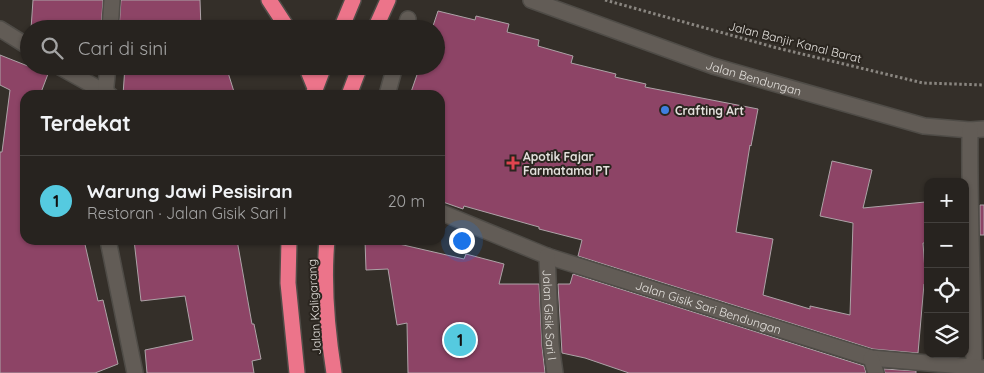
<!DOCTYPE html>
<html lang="id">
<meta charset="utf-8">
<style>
:root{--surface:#27231f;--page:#2f2b28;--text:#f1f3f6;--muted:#a4a4a4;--line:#43403d;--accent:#55cae0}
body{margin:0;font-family:Quicksand,sans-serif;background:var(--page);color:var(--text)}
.controls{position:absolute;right:15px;bottom:15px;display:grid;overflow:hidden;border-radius:10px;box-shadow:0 1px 4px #0004}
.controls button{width:45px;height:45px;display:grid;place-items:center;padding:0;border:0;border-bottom:1px solid var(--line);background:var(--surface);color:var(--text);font:25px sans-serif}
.you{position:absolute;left:461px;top:240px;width:18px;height:18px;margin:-12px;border:4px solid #fff;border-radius:50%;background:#1a73e8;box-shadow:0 0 0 8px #1a73e833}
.badge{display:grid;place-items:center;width:32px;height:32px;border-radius:50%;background:var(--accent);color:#111;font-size:16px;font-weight:700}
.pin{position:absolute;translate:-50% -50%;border:2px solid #fff;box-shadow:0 1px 5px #0006}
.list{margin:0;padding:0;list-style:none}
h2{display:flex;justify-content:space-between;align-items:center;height:65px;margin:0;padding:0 20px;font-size:21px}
h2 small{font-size:16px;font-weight:400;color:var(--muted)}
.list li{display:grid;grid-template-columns:32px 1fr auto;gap:15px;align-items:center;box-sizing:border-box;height:90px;padding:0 20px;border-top:1px solid var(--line)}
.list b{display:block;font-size:19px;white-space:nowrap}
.list p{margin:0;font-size:16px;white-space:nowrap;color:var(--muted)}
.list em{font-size:16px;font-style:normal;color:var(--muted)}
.icon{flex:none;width:28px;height:28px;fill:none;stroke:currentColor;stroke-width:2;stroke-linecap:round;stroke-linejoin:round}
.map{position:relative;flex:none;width:984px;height:373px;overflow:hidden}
.search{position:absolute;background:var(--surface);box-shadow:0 1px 4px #0004;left:20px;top:20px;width:425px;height:55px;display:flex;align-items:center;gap:12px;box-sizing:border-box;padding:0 18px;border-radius:28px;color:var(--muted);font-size:19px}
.panel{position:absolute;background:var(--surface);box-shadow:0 1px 4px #0004;left:20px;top:90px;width:425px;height:155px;border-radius:15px}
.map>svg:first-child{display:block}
.building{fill:#8d4466;stroke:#ada3a7}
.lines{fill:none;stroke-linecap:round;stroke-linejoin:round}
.minor-casing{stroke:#4f4c47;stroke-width:18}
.highway-casing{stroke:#4f4c47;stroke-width:18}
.path{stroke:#8a8680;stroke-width:3;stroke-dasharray:2.5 2.5;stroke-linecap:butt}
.minor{stroke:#625c56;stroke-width:15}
.highway{stroke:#ec748a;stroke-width:15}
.shop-dot{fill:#3f7fe0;stroke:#2a251f;stroke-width:2}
.health-dot{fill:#e0444e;stroke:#2a251f;stroke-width:2}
.labels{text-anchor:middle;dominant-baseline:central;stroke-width:4;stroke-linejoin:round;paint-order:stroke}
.street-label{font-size:12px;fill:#e4e1dd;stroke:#2a251f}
.poi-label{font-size:12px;font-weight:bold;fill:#e4e1dd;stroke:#2a251f;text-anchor:start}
</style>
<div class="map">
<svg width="984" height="373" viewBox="0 0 984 373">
<rect width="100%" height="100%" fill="#342f29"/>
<path class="building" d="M 33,0 L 103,0 L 101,29 L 31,29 Z
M 121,0 L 200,0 L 201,29 L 203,29 L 119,29 Z
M 438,11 L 475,20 L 476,16 L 509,24 L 507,32 L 539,40 L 538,46 L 573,56 L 571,63 L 616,74 L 615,77 L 646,84 L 645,87 L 758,109 L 751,146 L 750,145 L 736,232 L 773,239 L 763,295 L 810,309 L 810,306 L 850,315 L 853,223 L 820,216 L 832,161 L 872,170 L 863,208 L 925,202 L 926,210 L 928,210 L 928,243 L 923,243 L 926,284 L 924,284 L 918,353 L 873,349 L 578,256 L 582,240 L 539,229 L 539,227 L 464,206 L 463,209 L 440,201 L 440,95 L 410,95 L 420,66 L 436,66 L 436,29 L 432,29 Z
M 0,55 L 48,74 L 40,95 L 25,95 L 25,240 L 84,240 L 98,301 L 103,300 L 118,364 L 95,373 L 0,373 L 0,152 L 2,152 L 10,90 L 0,85 Z
M 125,66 L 226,66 L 235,95 L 123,95 Z
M 980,205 L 984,205 L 984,235 L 980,235 Z
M 134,240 L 237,240 L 252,324 L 254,324 L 261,359 L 252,361 L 254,373 L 147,373 L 145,350 L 193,340 L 185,296 L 141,301 Z
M 365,240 L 399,240 L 399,244 L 464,259 L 466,254 L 504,264 L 499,284 L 539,284 L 542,346 L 545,373 L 408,373 L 407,323 L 397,325 L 388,269 L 366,270 Z
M 573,274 L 864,366 L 866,373 L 629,373 L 585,358 L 562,353 L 558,284 L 570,284 Z
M 884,369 L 916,371 L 916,373 L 885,373 Z"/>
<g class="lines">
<g class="minor-casing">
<g id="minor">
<path id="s1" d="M 531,0 L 713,66 L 924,126 L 970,130 L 984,129"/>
<path d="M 0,29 L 29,47"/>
<path d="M 110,29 L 112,0"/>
<path d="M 405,29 L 408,19"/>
<path d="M 58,66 L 110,95"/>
<path d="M 105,95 L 108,66"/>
<path d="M 387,95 L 395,66"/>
<path d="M 970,130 C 969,209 973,288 974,367"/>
<path id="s2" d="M 440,212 L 547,256 L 871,358 L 984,368"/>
<path d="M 108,240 L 135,373"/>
<path id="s3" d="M 547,256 L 551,345 L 555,373"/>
<path d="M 871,358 L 876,373"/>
</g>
</g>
<g class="highway-casing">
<path id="highway" d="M 269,0 L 288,29
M 341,29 L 353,0
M 375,29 L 388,0
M 306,66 L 315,88
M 313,95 L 324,66
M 349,95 L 360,66
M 289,240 L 288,283 L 297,373
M 327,240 C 323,284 327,329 334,373"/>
</g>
<path class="path" d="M 605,0 L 777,48 L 923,83 L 984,85"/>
<use href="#minor" class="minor"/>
<use href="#highway" class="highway"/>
</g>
<circle class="shop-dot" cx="665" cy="110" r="5"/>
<path class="health-dot" d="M510.5 155.5h5v5h5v5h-5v5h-5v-5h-5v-5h5z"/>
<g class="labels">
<g class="street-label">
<text transform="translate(795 42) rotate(14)">Jalan Banjir Kanal Barat</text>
<text stroke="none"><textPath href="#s1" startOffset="236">Jalan Bendungan</textPath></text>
<text transform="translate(314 307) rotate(-93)">Jalan Kaligarang</text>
<text stroke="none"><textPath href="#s2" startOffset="285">Jalan Gisik Sari Bendungan</textPath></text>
<text stroke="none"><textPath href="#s3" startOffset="59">Jalan Gisik Sari I</textPath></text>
</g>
<g class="poi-label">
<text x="675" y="110">Crafting Art</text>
<text x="523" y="156">Apotik Fajar<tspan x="523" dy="14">Farmatama PT</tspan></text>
</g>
</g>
</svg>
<div class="controls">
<button>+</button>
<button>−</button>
<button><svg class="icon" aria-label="locate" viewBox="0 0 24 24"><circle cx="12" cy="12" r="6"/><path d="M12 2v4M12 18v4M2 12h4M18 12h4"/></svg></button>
<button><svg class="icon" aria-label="layers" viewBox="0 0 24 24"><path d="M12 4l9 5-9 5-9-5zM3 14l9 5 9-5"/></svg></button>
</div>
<div class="you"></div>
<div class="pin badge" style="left:460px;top:340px">1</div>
<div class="search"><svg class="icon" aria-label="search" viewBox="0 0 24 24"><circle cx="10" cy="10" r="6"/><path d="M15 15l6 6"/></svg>Cari di sini</div>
<section class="panel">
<h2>Terdekat<small></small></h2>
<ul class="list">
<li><span class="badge">1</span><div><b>Warung Jawi Pesisiran</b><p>Restoran · Jalan Gisik Sari I</p></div><em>20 m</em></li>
</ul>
</section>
</div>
